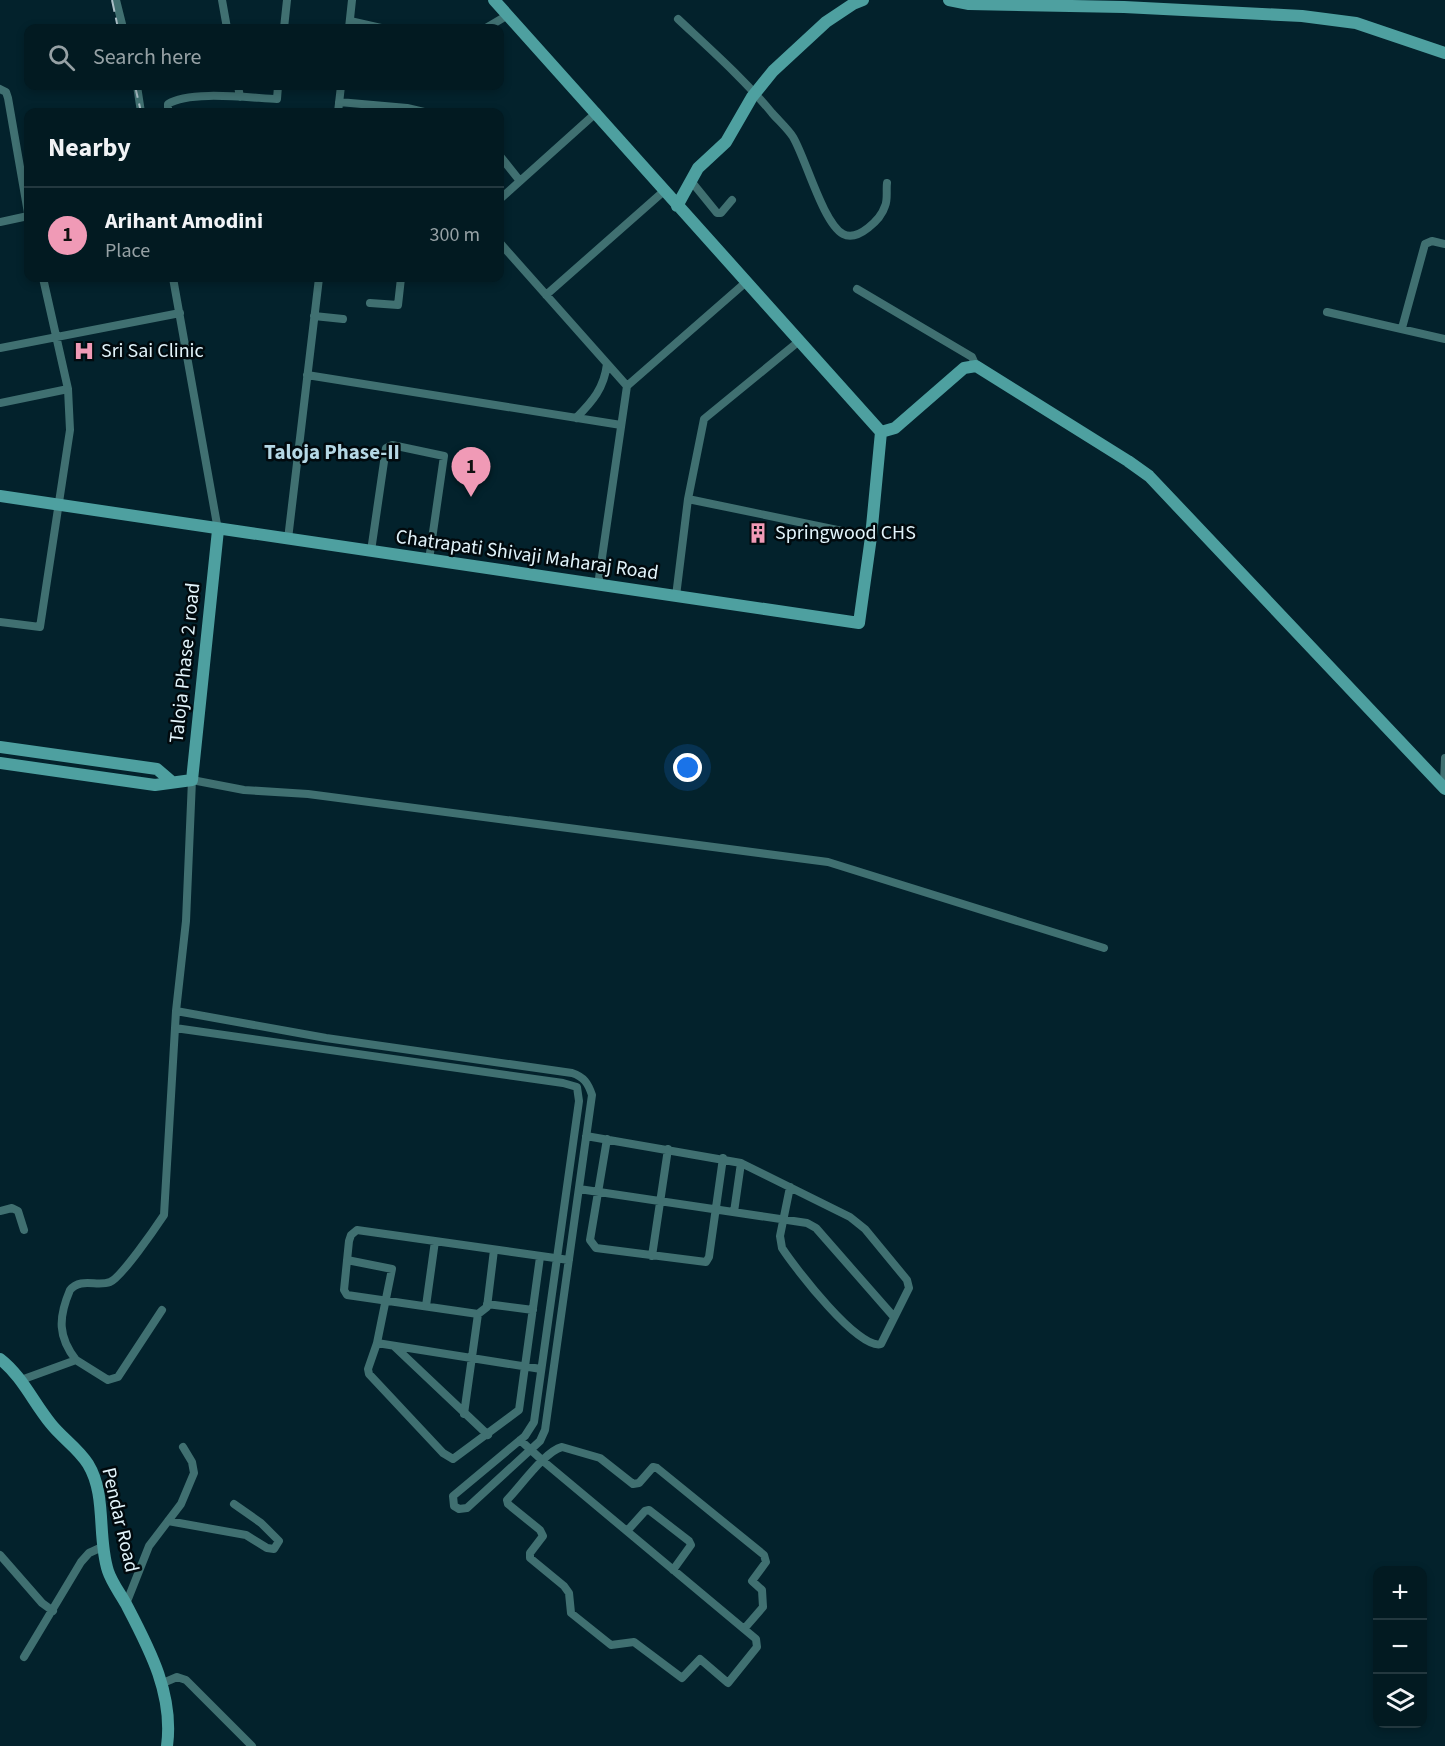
<!DOCTYPE html>
<meta charset="utf-8">
<style>
:root{--surface:#021a21;--page:#0c232a;--text:#f1f3f6;--muted:#96a1a5;--line:#23383f;--accent:#f09ab6}
body{margin:0;font-family:"Source Sans 3",sans-serif;background:var(--page);color:var(--text)}
.controls{position:absolute;right:18px;bottom:18px;display:grid;overflow:hidden;border-radius:12px;box-shadow:0 3px 9px #0003}
.controls button{width:54px;height:54px;display:grid;place-items:center;padding:0;border:0;border-bottom:2px solid var(--line);background:var(--surface);color:var(--text);font:30px sans-serif}
.you{position:absolute;left:688px;top:768px;width:21px;height:21px;margin:-15px;border:4px solid #fff;border-radius:50%;background:#1a73e8;box-shadow:0 0 0 9px #1a73e833}
.badge{display:grid;place-items:center;width:39px;height:39px;border-radius:50%;background:var(--accent);color:#111;font-size:20px;font-weight:700}
.pin{position:absolute;translate:-50% -50px;filter:drop-shadow(0 2px 3px #0008)}
.pin::after{content:'';position:absolute;top:32px;width:21px;height:18px;background:inherit;clip-path:polygon(0 0,100% 0,50% 100%)}
.list{margin:0;padding:0;list-style:none}
h2{display:flex;justify-content:space-between;align-items:center;height:78px;margin:0;padding:0 24px;font-size:26px}
h2 small{font-size:20px;font-weight:400;color:var(--muted)}
.list li{display:grid;grid-template-columns:39px 1fr auto;gap:18px;align-items:center;box-sizing:border-box;height:96px;padding:0 24px;border-top:2px solid var(--line)}
.list b{display:block;font-size:22px;white-space:nowrap}
.list p{margin:0;font-size:20px;white-space:nowrap;color:var(--muted)}
.list em{font-size:20px;font-style:normal;color:var(--muted)}
.icon{flex:none;width:33px;height:33px;fill:none;stroke:currentColor;stroke-width:2;stroke-linecap:round;stroke-linejoin:round}
.map{position:relative;flex:none;width:1445px;height:1746px;overflow:hidden}
.search{position:absolute;background:var(--surface);box-shadow:0 3px 9px #0003;left:24px;top:24px;width:480px;height:66px;display:flex;align-items:center;gap:15px;box-sizing:border-box;padding:0 21px;border-radius:12px;color:var(--muted);font-size:22px}
.panel{position:absolute;background:var(--surface);box-shadow:0 3px 9px #0003;left:24px;top:108px;width:480px;height:174px;border-radius:12px}
.map>svg:first-child{display:block}
.lines{fill:none;stroke-linecap:round;stroke-linejoin:round}
.street{stroke:#407071;stroke-width:8}
.secondary{stroke:#4ea0a0;stroke-width:12}
.rail{stroke:#aabfc7;stroke-width:2;stroke-dasharray:12 6;stroke-linecap:butt}
.labels{text-anchor:middle;dominant-baseline:central;stroke-width:5;stroke-linejoin:round;paint-order:stroke}
.poi-label{font-size:20px;fill:#e2f4fb;stroke:#010a0e;text-anchor:start}
.street-label{font-size:20px;fill:#e2f4fb;stroke:#010a0e}
.neighbourhood-label{font-size:21px;font-weight:bold;fill:#b5d8e5;stroke:#010a0e}
</style>
<div class="map">
<svg width="1445" height="1746" viewBox="0 0 1445 1746">
<rect width="100%" height="100%" fill="#03222c"/>
<g class="lines">
<path class="street" d="M 116,0 L 123,28
M 222,0 L 227,28
M 678,19 C 710,49 744,79 772,113 C 779,121 788,129 793,137 C 806,159 823,223 843,234 C 858,242 881,219 885,206 C 888,200 886,190 887,183
M 350,21 L 381,28
M 284,28 L 287,0
M 349,28 L 352,0
M 486,28 L 508,15
M 137,86 L 141,112
M 238,86 L 240,97
M 0,89 L 6,92 L 8,98 L 28,213
M 339,102 L 407,108 L 424,112
M 168,112 L 168,104 C 189,90 251,98 277,99 L 278,86
M 338,112 L 341,86
M 500,156 L 520,181
M 691,181 L 717,213 L 721,213 L 732,200
M 500,199 L 597,112
M 0,222 L 28,216
M 500,243 L 627,386 L 598,585
M 173,278 L 218,530
M 857,289 L 972,357 L 976,366
M 546,295 L 664,191
M 370,303 L 398,305 L 401,278
M 1327,312 L 1445,339
M 314,316 L 343,319
M 1402,328 L 1425,244 L 1432,241 L 1445,244
M 0,348 L 180,313
M 307,375 L 621,425
M 627,386 L 745,283
M 0,403 L 68,389
M 576,418 C 593,401 604,388 607,364
M 688,499 L 871,537
M 288,539 L 319,278
M 371,551 L 386,448 L 392,445 L 444,456 L 429,560
M 676,596 L 688,499 L 704,419 L 798,342
M 0,622 L 40,627 L 70,430 L 68,389 L 43,278
M 1444,785 L 1445,758
M 175,1028 L 563,1083 L 577,1087 L 579,1101 L 534,1422 L 525,1436 L 453,1496 L 454,1506 L 459,1509 L 467,1508 L 540,1441 L 545,1430 L 592,1095 C 588,1083 584,1077 572,1073 L 326,1038 L 176,1011
M 586,1136 L 741,1163 L 850,1217 L 865,1229 L 907,1280 L 909,1288 L 881,1344 C 859,1351 795,1268 782,1248 L 780,1236 L 790,1187
M 607,1139 L 590,1240 L 596,1248 L 706,1262 L 709,1257 L 723,1158
M 579,1189 L 807,1223 L 816,1228 L 894,1317
M 0,1211 L 12,1208 L 18,1211 L 24,1230
M 734,1212 L 741,1163
M 494,1250 L 487,1307 L 478,1314 L 347,1295 L 344,1290 L 349,1241 L 351,1235 L 357,1230 L 569,1260
M 652,1256 L 668,1149
M 347,1260 L 392,1269 L 377,1343 L 368,1369 L 369,1374 L 443,1453 L 453,1459 L 519,1410 L 540,1257
M 487,1304 L 533,1310
M 426,1306 L 435,1241
M 377,1343 L 541,1369
M 394,1346 L 488,1435
M 76,1360 C 58,1337 58,1318 70,1290 C 81,1277 97,1287 110,1282 C 121,1278 156,1227 164,1215 L 176,1011 L 186,921 L 192,780 L 244,790 L 308,794 L 828,862 L 1104,948
M 21,1380 L 76,1360 L 108,1380 L 118,1377 L 162,1310
M 464,1414 L 478,1314
M 520,1440 L 543,1461 L 756,1639 L 757,1647 L 728,1683 L 700,1659 L 682,1678 L 634,1642 L 611,1645 L 571,1613 L 569,1593 L 564,1586 L 530,1558 L 530,1553 L 543,1536 L 540,1530 L 508,1504 L 507,1500 C 520,1487 545,1451 562,1447 L 600,1458 L 633,1484 L 639,1483 L 653,1467 L 657,1468 L 764,1555 L 766,1562 L 752,1581 L 762,1590 L 763,1607 L 744,1629
M 168,1521 L 246,1535 L 267,1548 L 274,1549 L 279,1541 L 261,1523 L 234,1504
M 627,1531 L 645,1511 L 649,1510 L 689,1541 L 691,1545 L 673,1570
M 0,1555 L 42,1603 L 53,1611
M 126,1604 L 149,1546 L 181,1504 L 194,1473 L 192,1462 L 183,1447
M 24,1657 L 81,1562 L 89,1553 L 102,1547
M 163,1683 L 177,1677 L 186,1680 L 252,1746"/>
<path class="secondary" d="M 494,0 L 881,432
M 949,0 L 969,4 L 1124,7 L 1302,16 L 1356,23 L 1445,53
M 677,206 L 698,168 L 726,142 L 752,97 L 773,71 L 826,22 L 853,4 L 863,0
M 881,432 L 895,428 L 964,368 L 976,366 L 1128,461 L 1149,476 L 1445,789
M 0,496 L 859,623 L 871,537 L 881,432
M 0,747 L 157,769 L 171,781
M 0,763 L 155,785 L 192,780 L 218,530
M 0,1359 C 22,1376 33,1402 51,1424 C 62,1438 78,1448 88,1464 C 107,1495 97,1537 108,1571 C 112,1583 120,1593 126,1604 C 149,1648 174,1694 167,1746"/>
<path class="rail" d="M 112,0 L 118,28
M 135,86 L 141,112"/>
</g>
<defs>
<g id="hospital-bare" transform="scale(1.62)"><path d="M-5-5h3v3.5h4V-5h3V5h-3V1.5h-4V5h-3Z" fill="#f09ab6" stroke="#010a0e" stroke-width="2.5" paint-order="stroke"/></g>
<g id="building-bare" transform="scale(1.62)"><path d="M-4-6H4V6H1V3H-1V6H-4ZM-2.5-4.3h1.7v1.8h-1.7ZM.8-4.3h1.7v1.8H.8ZM-2.5-1h1.7V.8h-1.7ZM.8-1h1.7V.8H.8Z" fill="#f09ab6" stroke="#010a0e" stroke-width="2.5" paint-order="stroke"/></g>
</defs>
<g fill-rule="evenodd">
<use href="#hospital-bare" x="84" y="351"/>
<use href="#building-bare" x="758" y="533"/>
</g>
<g class="labels">
<g class="poi-label">
<text x="101" y="351">Sri Sai Clinic</text>
<text x="775" y="533">Springwood CHS</text>
</g>
<g class="street-label">
<text transform="translate(527 555) rotate(8)">Chatrapati Shivaji Maharaj Road</text>
<text transform="translate(185 663) rotate(-84)">Taloja Phase 2 road</text>
<text transform="translate(120 1520) rotate(77)">Pendar Road</text>
</g>
<g class="neighbourhood-label">
<text x="332" y="452">Taloja Phase-II</text>
</g>
</g>
</svg>
<div class="controls">
<button>+</button>
<button>−</button>
<button><svg class="icon" aria-label="layers" viewBox="0 0 24 24"><path d="M12 4l9 5-9 5-9-5zM3 14l9 5 9-5"/></svg></button>
</div>
<div class="you"></div>
<div class="pin badge" style="left:471px;top:497px">1</div>
<div class="search"><svg class="icon" aria-label="search" viewBox="0 0 24 24"><circle cx="10" cy="10" r="6"/><path d="M15 15l6 6"/></svg>Search here</div>
<section class="panel">
<h2>Nearby<small></small></h2>
<ul class="list">
<li><span class="badge">1</span><div><b>Arihant Amodini</b><p>Place</p></div><em>300 m</em></li>
</ul>
</section>
</div>
